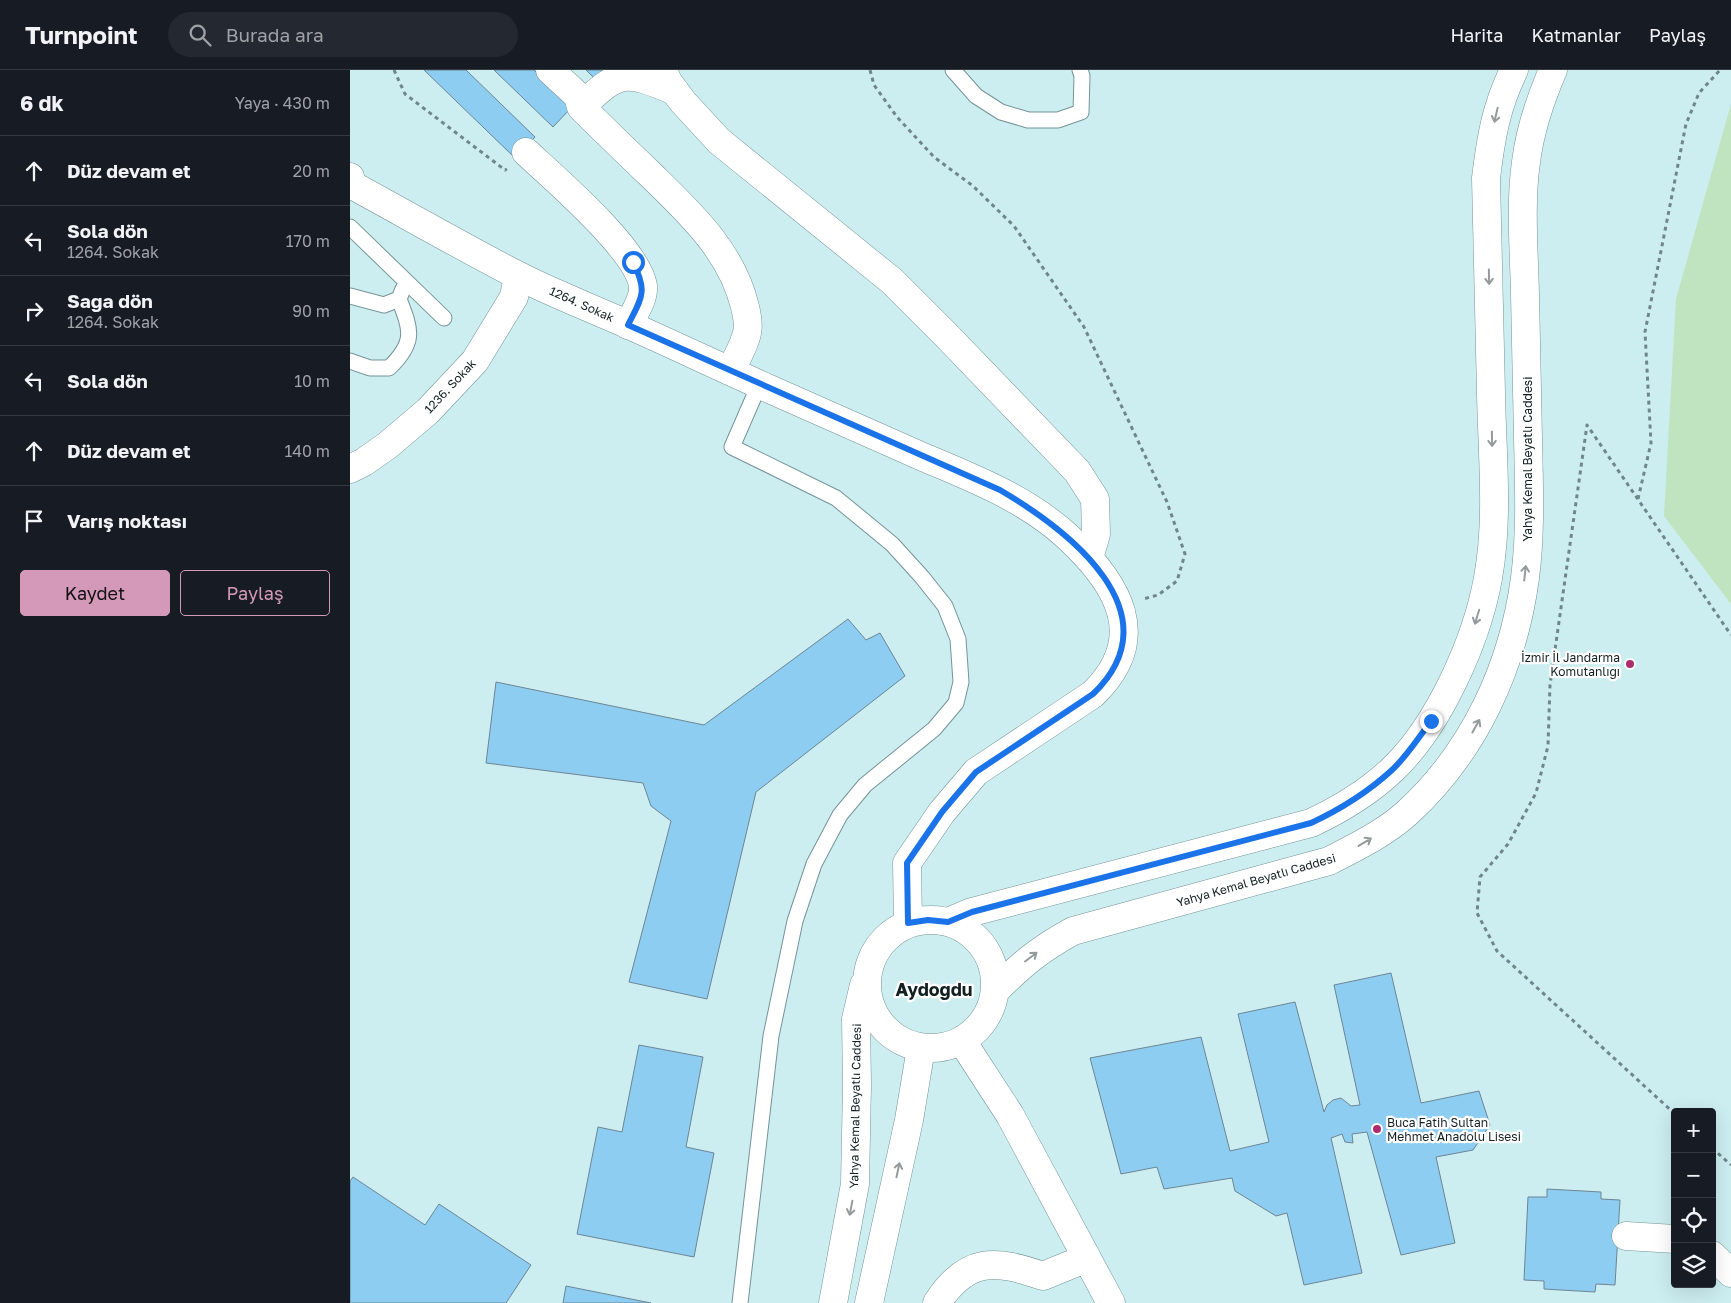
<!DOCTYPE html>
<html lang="tr">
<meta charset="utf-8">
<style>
:root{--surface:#171b24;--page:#242831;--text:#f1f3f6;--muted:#9ea1a6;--line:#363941;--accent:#d499b9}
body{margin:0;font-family:"Golos Text",sans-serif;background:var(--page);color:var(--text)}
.controls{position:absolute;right:15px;bottom:15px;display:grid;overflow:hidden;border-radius:5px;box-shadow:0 5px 20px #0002}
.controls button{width:45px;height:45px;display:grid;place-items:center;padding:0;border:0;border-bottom:1px solid var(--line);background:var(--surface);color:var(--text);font:25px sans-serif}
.stop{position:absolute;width:15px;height:15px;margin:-11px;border:4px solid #1a73e8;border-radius:50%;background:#fff}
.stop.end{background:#1a73e8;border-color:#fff;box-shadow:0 1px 5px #0008}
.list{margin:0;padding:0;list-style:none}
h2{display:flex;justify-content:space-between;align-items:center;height:65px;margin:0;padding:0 20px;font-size:21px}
h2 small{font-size:16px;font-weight:400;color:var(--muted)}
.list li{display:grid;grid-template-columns:32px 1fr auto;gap:15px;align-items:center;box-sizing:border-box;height:70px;padding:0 20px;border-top:1px solid var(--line)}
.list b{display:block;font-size:19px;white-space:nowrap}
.list p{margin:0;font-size:16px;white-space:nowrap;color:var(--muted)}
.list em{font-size:16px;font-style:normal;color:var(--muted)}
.actions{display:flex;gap:10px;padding:15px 20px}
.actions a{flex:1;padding:11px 0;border:1px solid var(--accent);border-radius:5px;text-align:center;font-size:18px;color:var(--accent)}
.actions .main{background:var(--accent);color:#111}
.icon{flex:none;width:28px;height:28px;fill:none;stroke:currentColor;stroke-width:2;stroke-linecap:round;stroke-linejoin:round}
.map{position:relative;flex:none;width:1381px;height:1233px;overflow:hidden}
header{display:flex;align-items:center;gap:30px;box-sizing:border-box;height:70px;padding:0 25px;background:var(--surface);border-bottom:1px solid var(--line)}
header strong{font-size:24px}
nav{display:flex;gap:28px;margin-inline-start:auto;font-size:18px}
.search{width:350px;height:45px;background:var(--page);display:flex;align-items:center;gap:12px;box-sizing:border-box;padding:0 18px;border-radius:28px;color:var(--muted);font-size:19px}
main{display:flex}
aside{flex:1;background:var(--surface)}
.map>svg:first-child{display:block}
.green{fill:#c0e4bf}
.building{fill:#8dcdf1;stroke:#6d8594}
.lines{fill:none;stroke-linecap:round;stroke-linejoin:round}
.lane-casing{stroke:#759498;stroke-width:17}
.street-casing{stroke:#759498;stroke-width:29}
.secondary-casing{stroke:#759498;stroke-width:29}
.path{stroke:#708789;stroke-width:3;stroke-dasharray:4 4;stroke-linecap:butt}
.lane{stroke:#fff;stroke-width:15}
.street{stroke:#fff;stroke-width:28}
.secondary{stroke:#fff;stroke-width:28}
.oneway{stroke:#959b9b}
.route{stroke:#1a73e8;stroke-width:6}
.poi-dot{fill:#b02a6f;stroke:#fff;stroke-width:2}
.labels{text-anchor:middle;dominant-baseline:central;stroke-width:4.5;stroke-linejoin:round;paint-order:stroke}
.street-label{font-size:12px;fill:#132021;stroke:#fff}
.poi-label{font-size:12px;fill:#132021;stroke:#fff;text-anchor:end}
.district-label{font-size:18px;font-weight:bold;fill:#132021;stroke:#fff}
</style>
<header>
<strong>Turnpoint</strong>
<div class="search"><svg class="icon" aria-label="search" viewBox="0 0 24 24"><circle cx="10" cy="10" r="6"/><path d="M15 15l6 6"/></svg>Burada ara</div>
<nav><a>Harita</a><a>Katmanlar</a><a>Paylaş</a></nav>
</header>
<main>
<aside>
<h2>6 dk<small>Yaya · 430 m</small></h2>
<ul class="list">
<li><svg class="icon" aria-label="ahead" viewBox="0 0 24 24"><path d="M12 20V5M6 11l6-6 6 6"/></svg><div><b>Düz devam et</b></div><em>20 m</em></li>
<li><svg class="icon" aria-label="left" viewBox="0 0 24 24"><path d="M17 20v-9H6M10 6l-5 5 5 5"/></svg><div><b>Sola dön</b><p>1264. Sokak</p></div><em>170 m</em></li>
<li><svg class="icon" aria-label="right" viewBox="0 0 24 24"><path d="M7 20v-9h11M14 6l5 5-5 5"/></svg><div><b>Sağa dön</b><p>1264. Sokak</p></div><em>90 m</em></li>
<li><svg class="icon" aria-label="left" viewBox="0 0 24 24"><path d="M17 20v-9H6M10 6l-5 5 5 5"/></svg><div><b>Sola dön</b></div><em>10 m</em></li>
<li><svg class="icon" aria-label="ahead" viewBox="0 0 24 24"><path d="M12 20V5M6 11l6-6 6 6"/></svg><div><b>Düz devam et</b></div><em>140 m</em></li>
<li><svg class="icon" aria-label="arrive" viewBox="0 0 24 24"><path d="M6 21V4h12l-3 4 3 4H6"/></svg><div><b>Varış noktası</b></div></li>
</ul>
<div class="actions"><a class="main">Kaydet</a><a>Paylaş</a></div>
</aside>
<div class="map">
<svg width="1381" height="1233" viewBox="0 0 1381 1233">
<rect width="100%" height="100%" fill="#cceef1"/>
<path class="green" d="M 1381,34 L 1381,534 L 1314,446 L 1326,229 Z"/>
<path class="building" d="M 74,0 L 116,0 L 185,67 L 165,88 Z
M 144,0 L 184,0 L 222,37 L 203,57 Z
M 236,0 L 257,0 L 246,10 Z
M 498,549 L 516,570 L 530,563 L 555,606 L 406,722 L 357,929 L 279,912 L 321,751 L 301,736 L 293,713 L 136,693 L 146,612 L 354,655 Z
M 1041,903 L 1071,1033 L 1129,1021 L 1140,1055 L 1123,1080 L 1086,1087 L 1105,1173 L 1051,1185 L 1017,1062 L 1002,1064 L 1003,1073 L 995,1072 L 992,1064 L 981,1068 L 1012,1203 L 954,1215 L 937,1143 L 926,1146 L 885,1121 L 882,1108 L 814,1119 L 807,1097 L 771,1104 L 740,988 L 851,967 L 880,1081 L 919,1072 L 888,944 L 945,932 L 974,1042 L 977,1035 L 983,1030 L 991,1028 L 1001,1036 L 1010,1035 L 984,915 Z
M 289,975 L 353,987 L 336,1077 L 364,1083 L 344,1187 L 227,1164 L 248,1057 L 272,1062 Z
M 3,1107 L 75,1155 L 89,1134 L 181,1195 L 156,1233 L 0,1233 L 0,1111 Z
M 1197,1119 L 1251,1122 L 1251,1129 L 1270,1130 L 1265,1215 L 1246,1214 L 1245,1222 L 1194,1219 L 1194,1211 L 1174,1210 L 1178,1127 L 1197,1127 Z
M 216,1216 L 301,1233 L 213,1233 Z"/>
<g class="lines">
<g class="lane-casing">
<path id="lane" d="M 603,0 L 626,26 L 651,42 L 678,50 L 708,50 L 731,42 L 732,6 L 730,0
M 0,157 L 94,248
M 0,226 L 34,235 L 49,229 L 53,219
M 0,291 L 20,298 L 39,298 C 66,272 61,260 49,229
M 390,1233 L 421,966 L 445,851 L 464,794 L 490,745 L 515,715 L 584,659 L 606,633 L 611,612 L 608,569 L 595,536 L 572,507 L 542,474 L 486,428 L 382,377 L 409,315"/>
</g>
<g class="street-casing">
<path id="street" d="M 200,0 L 228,26 L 231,37 C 254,60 278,83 302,106 C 341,144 382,182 395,237 C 397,245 399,255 397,263 C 394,276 386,290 380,301
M 313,0 L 318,12 L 333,32 L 369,71 L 542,211 L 597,266 L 727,401 L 745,429 L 746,464 L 739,488
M 231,37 C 269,0 275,0 325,21
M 176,82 C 204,108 288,180 293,216 C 294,230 284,243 278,255
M 0,399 L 14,392 L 38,375 L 78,341 L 125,291 L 164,227 L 168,206
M 612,971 L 660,1045 L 761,1233
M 1276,1166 L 1325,1169
M 1362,1185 L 1381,1203
M 587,1233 C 617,1186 646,1190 693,1206 L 737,1188"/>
</g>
<g class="secondary-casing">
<path id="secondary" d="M 0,107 L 2,115 C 57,145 111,176 167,205 C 200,222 236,236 270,251 C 322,274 372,298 424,321 C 474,343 523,365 573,387 C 625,409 677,429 719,468 C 768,514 801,568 743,624 L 626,702 L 592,742 L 557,793 L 558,853
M517 914a64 64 0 1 1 128 0a64 64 0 1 1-128 0Z
M 598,852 L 622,842 L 961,753 C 991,739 1019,722 1043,699 C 1089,655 1127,570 1138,508 C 1149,448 1142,384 1141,323 C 1140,252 1138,180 1136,108 C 1141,67 1146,37 1164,0
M 646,920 C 672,894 690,879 723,861 L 979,791 C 1006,777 1035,763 1057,743 C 1124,682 1163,597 1175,508 C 1181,462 1179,415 1178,368 C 1177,320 1176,272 1175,224 C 1174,182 1170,133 1176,92 C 1180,60 1190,30 1203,0
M 483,1233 L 505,1114 L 507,1015 L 506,949 L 514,915
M 519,1233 L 559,1050 L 571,978"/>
</g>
<path class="path" d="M 44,0 L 55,24 L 155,100 L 157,99
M 520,0 L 524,15 L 547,47 L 584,87 L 623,116 L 664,156 L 734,257 L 817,432 L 835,484 L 827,511 L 808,525 L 793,529
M 1288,429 L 1301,373 L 1295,262 L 1336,54 L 1349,23 L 1370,0
M 1325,1044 L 1147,881 L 1127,843 L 1130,807 L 1158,774 L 1186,723 L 1198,676 L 1200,615 L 1237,355 L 1381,565
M 1362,1078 L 1381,1095"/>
<use href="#lane" class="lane"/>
<use href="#street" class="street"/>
<use href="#secondary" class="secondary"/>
</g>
<defs><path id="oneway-shaft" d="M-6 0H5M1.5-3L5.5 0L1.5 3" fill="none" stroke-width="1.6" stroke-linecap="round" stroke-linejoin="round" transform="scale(1.25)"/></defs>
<g class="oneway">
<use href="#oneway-shaft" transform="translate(1146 45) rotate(103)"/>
<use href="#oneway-shaft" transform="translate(1139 207) rotate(89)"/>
<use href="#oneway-shaft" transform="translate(1142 369) rotate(89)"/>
<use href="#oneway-shaft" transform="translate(1175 503) rotate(-84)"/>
<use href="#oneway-shaft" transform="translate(1127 547) rotate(107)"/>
<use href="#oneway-shaft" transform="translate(1126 656) rotate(-61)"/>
<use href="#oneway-shaft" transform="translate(1015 772) rotate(-31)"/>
<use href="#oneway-shaft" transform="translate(681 887) rotate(-37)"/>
<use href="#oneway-shaft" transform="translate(548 1100) rotate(-78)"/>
<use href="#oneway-shaft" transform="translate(501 1138) rotate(101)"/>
</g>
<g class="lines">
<path class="route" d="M 283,192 C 298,222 292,227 278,255 L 650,420 C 718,460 827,543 743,624 L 626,702 L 592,742 L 557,793 L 558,853 L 578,850 L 598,852 L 622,842 L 961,753 C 991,739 1018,722 1042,700 C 1057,686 1069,667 1081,651"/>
</g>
<g class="poi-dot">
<circle cx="1280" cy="594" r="5"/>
<circle cx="1027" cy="1059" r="5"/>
</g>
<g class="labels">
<g class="street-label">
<text transform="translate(232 234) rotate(24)">1264. Sokak</text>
<text transform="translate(100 316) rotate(-47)">1236. Sokak</text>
<text transform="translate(1177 389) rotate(-90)">Yahya Kemal Beyatlı Caddesi</text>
<text transform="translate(906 810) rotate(-16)">Yahya Kemal Beyatlı Caddesi</text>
<text transform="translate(505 1036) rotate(-89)">Yahya Kemal Beyatlı Caddesi</text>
</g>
<g class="poi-label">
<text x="1270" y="587">İzmir İl Jandarma<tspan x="1270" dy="14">Komutanlığı</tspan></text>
<text x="1037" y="1052" text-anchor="start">Buca Fatih Sultan<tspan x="1037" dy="14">Mehmet Anadolu Lisesi</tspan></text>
</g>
<g class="district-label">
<text x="584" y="919">Aydoğdu</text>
</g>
</g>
</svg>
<div class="controls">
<button>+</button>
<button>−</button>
<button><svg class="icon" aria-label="locate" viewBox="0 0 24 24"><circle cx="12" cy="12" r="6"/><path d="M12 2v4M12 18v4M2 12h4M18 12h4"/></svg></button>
<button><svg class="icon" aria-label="layers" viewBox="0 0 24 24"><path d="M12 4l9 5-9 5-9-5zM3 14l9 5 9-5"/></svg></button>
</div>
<div class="stop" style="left:283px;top:192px"></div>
<div class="stop end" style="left:1081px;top:651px"></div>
</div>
</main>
